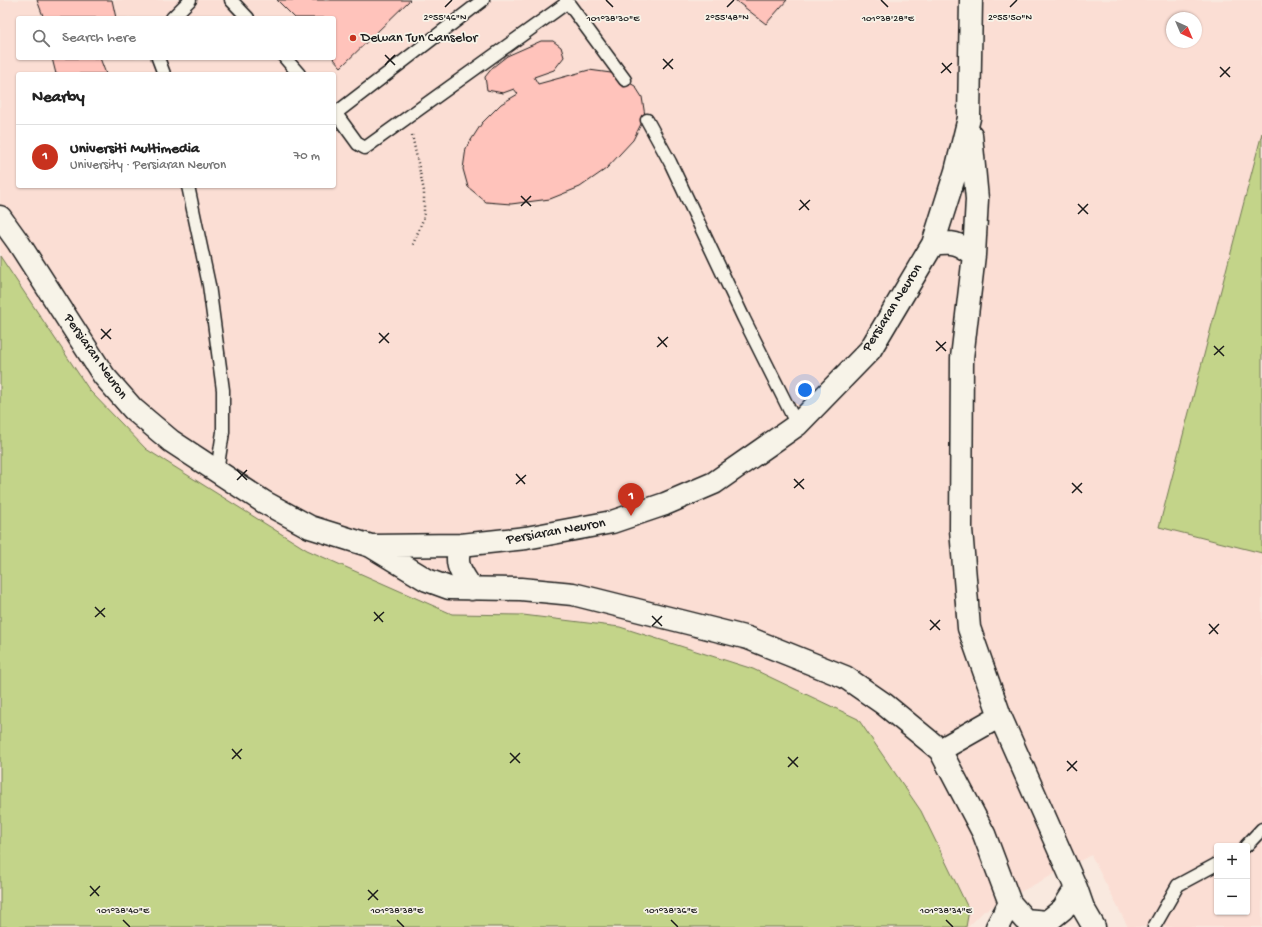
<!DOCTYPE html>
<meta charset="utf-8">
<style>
:root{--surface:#fff;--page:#f6f6f6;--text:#222;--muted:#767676;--line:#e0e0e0;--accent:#c8321e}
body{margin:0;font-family:"Gochi Hand",sans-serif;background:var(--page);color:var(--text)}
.controls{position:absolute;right:12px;bottom:12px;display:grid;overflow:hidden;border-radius:4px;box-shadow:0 1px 3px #0004}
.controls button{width:36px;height:36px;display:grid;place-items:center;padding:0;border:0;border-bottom:1px solid var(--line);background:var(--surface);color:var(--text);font:20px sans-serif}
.compass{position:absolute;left:1166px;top:12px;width:36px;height:36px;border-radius:50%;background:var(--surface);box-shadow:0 1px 3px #0004;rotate:136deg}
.you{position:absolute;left:805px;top:390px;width:14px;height:14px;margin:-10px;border:3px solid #fff;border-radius:50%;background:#1a73e8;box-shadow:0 0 0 6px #1a73e833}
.badge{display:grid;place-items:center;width:26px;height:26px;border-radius:50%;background:var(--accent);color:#fff;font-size:13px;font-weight:700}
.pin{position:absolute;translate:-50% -33px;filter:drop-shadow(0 1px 2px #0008)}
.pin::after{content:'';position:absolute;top:21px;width:14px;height:12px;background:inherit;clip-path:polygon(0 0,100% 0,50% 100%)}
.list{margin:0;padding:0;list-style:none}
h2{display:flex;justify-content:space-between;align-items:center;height:52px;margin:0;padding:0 16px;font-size:17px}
h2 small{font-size:13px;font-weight:400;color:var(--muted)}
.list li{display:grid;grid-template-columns:26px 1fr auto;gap:12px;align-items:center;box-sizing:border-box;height:64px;padding:0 16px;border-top:1px solid var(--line)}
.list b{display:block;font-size:15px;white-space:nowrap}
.list p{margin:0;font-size:13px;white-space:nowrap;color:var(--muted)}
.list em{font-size:13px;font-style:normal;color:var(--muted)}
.icon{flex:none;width:22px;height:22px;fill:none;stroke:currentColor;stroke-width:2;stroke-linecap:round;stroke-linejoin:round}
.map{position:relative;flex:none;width:1262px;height:927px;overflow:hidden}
.search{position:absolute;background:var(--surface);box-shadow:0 1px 3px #0004;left:16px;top:16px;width:320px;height:44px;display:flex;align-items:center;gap:10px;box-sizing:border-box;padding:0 14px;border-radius:4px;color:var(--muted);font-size:15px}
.panel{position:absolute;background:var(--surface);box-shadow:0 1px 3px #0004;left:16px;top:72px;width:320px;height:116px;border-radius:4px}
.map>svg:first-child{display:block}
.built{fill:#fbded4;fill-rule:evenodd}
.green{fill:#c3d489;stroke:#707852}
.building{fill:#ffc3bb;stroke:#1c1c1c}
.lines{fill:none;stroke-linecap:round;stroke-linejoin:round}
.lane-casing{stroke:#1c1c1c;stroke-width:15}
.secondary-casing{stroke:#1c1c1c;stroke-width:25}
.path{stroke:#1c1c1c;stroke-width:2.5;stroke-dasharray:1 3;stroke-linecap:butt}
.lane{stroke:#f7f3e8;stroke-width:12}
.secondary{stroke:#f7f3e8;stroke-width:22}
.ticks{fill:none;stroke:#1c1c1c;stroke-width:1.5}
.poi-dot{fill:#c8321e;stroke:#f7f3e8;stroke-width:1.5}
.labels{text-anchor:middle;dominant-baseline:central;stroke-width:3.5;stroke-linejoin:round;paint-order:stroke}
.poi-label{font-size:14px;fill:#1c1c1c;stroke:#f7f3e8;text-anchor:start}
.street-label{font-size:14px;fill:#1c1c1c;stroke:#f7f3e8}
.ticks-label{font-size:10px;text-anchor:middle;fill:#1c1c1c;stroke:#f7f3e8;stroke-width:3.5;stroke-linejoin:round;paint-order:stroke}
</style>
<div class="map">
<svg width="1262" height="927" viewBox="0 0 1262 927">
<rect width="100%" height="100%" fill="#f9e9df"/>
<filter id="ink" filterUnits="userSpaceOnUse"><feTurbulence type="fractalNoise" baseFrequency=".025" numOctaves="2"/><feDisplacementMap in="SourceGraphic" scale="8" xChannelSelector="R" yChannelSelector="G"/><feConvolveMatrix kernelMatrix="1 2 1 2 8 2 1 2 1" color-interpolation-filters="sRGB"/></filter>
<g filter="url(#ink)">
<path class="built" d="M 0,0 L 1262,0 L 1262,927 L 1128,927 L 1091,855 L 984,911 L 968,927 L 0,927 ZM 18,18 L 334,18 L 334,58 L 18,58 ZM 1172,18 L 1196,18 L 1196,42 L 1172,42 ZM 18,74 L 334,74 L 334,186 L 18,186 ZM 1217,846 L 1247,846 L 1247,912 L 1217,912 Z"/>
<path class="green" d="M 1262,133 L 1262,553 L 1159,527 Z
M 0,256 L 90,391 L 146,449 L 307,550 L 452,614 L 523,615 L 620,627 L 753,669 L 858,719 L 921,811 L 969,910 L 966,927 L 0,927 Z"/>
<path class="building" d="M 37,0 L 112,0 L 116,18 L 37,18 L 43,16 Z
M 277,0 L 410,0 L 341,67 L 333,58 L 334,18 L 295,18 Z
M 735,0 L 787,0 L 766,24 Z
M 541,41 L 553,41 L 561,47 L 564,57 L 554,70 L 534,77 L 538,84 L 589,70 L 611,73 L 635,86 L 642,97 L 645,116 L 633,140 L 606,169 L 580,187 L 550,199 L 511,204 L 486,202 L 468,187 L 463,169 L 466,148 L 482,123 L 501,104 L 518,94 L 514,89 L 503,93 L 487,90 L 485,77 L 493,67 L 507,56 Z
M 52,58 L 100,58 L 106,74 L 56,74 Z"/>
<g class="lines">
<g class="lane-casing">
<path id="lane" d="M 231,0 L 248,18
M 566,0 L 625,80
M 172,18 L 190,0
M 158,58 L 164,74
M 285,58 L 299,74
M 334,111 L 358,144 L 365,148 L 568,2
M 336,113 L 483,0
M 647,120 L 670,162 L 744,319 L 797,425
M 188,186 L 209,285 L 223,390 L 223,432 L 217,471
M 1246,846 L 1262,829
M 1154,927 L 1178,885 L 1217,864"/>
</g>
<g class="secondary-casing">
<path id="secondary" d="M 971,135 L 977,199 L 974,255 L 962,358 L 961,529 L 969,628 L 1000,716 L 1076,888 L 1083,908 L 1094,927
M 0,217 L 18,242 L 104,376 L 133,409 L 171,441 L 264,502 L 310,527 L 371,546 L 461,545 L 526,538 L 612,522 L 665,504 L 714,483 L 797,425 L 870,350 L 933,244 L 956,171 L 969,118 L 971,0
M 933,244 C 953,241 958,243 974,255
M 461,545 C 453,565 462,573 472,589
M 371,546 L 427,580 L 449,588 L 521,589 L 573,594 L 748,638 L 845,677 L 884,704 L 940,750 L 984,834 L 1010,903 L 1025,920 L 1047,922 L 1063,909 L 1076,888
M 940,750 L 1000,716
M 997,927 L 1010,903"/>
</g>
<path class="path" d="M 412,135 L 424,191 L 424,217 L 412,247"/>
<use href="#lane" class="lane"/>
<use href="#secondary" class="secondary"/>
</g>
</g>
<path class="ticks" d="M 606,0 L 613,7M 881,0 L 888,7M 445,7 L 452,0M 727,7 L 734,0M 1010,7 L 1017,0M 385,55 L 395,65M 663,59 L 673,69M 942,63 L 951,73M 385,65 L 395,55M 1220,67 L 1230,77M 663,69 L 673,59M 941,73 L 952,63M 1220,77 L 1230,67M 521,196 L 531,206M 800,200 L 809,210M 1078,204 L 1088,214M 521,206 L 531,196M 799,210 L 810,200M 1078,214 L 1088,204M 101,329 L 111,339M 379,333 L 389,343M 658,337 L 667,347M 101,339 L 111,329M 936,341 L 946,351M 379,343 L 389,333M 1214,346 L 1224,356M 657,347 L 668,337M 936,351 L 946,342M 1214,355 L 1224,346M 237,470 L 247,480M 516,474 L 525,484M 794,479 L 804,489M 237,480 L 247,470M 1072,483 L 1082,493M 516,484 L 526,475M 794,488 L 804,479M 1072,493 L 1082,483M 95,607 L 105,617M 374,612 L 383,622M 652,616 L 662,626M 95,617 L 105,608M 930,620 L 940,630M 374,621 L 384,612M 1209,624 L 1218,634M 652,626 L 662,616M 930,630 L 940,620M 1209,634 L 1219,624M 232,749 L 241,759M 510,753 L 520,763M 788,757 L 798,767M 232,759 L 242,749M 1067,761 L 1077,771M 510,763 L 520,753M 788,767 L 798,757M 1067,771 L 1077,761M 90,886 L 99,896M 368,890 L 378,900M 90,896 L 100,886M 368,900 L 378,890M 123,920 L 130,927M 397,920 L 404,927M 671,920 L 678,927M 946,920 L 953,927"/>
<circle class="poi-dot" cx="353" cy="38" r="4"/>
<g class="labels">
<g class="poi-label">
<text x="361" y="38">Dewan Tun Canselor</text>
</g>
<g class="street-label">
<text transform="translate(893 308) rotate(-58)">Persiaran Neuron</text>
<text transform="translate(95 357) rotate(55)">Persiaran Neuron</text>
<text transform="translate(556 532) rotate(-10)">Persiaran Neuron</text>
</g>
</g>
<g class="ticks-label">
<text x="445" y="20">2°55'46"N</text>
<text x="727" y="20">2°55'48"N</text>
<text x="1010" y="20">2°55'50"N</text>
<text x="613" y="21">101°38'30"E</text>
<text x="888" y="21">101°38'28"E</text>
<text x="123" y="913">101°38'40"E</text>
<text x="397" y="913">101°38'38"E</text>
<text x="671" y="913">101°38'36"E</text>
<text x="946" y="913">101°38'34"E</text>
</g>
</svg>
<div class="controls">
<button>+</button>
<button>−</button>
</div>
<svg class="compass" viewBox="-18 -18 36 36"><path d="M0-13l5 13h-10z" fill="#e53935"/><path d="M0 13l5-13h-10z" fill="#767676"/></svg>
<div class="you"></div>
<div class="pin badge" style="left:631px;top:516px">1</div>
<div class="search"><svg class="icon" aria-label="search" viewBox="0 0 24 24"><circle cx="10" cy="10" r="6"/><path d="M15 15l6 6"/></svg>Search here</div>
<section class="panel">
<h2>Nearby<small></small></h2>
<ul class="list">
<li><span class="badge">1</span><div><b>Universiti Multimedia</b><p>University · Persiaran Neuron</p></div><em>70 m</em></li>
</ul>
</section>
</div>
